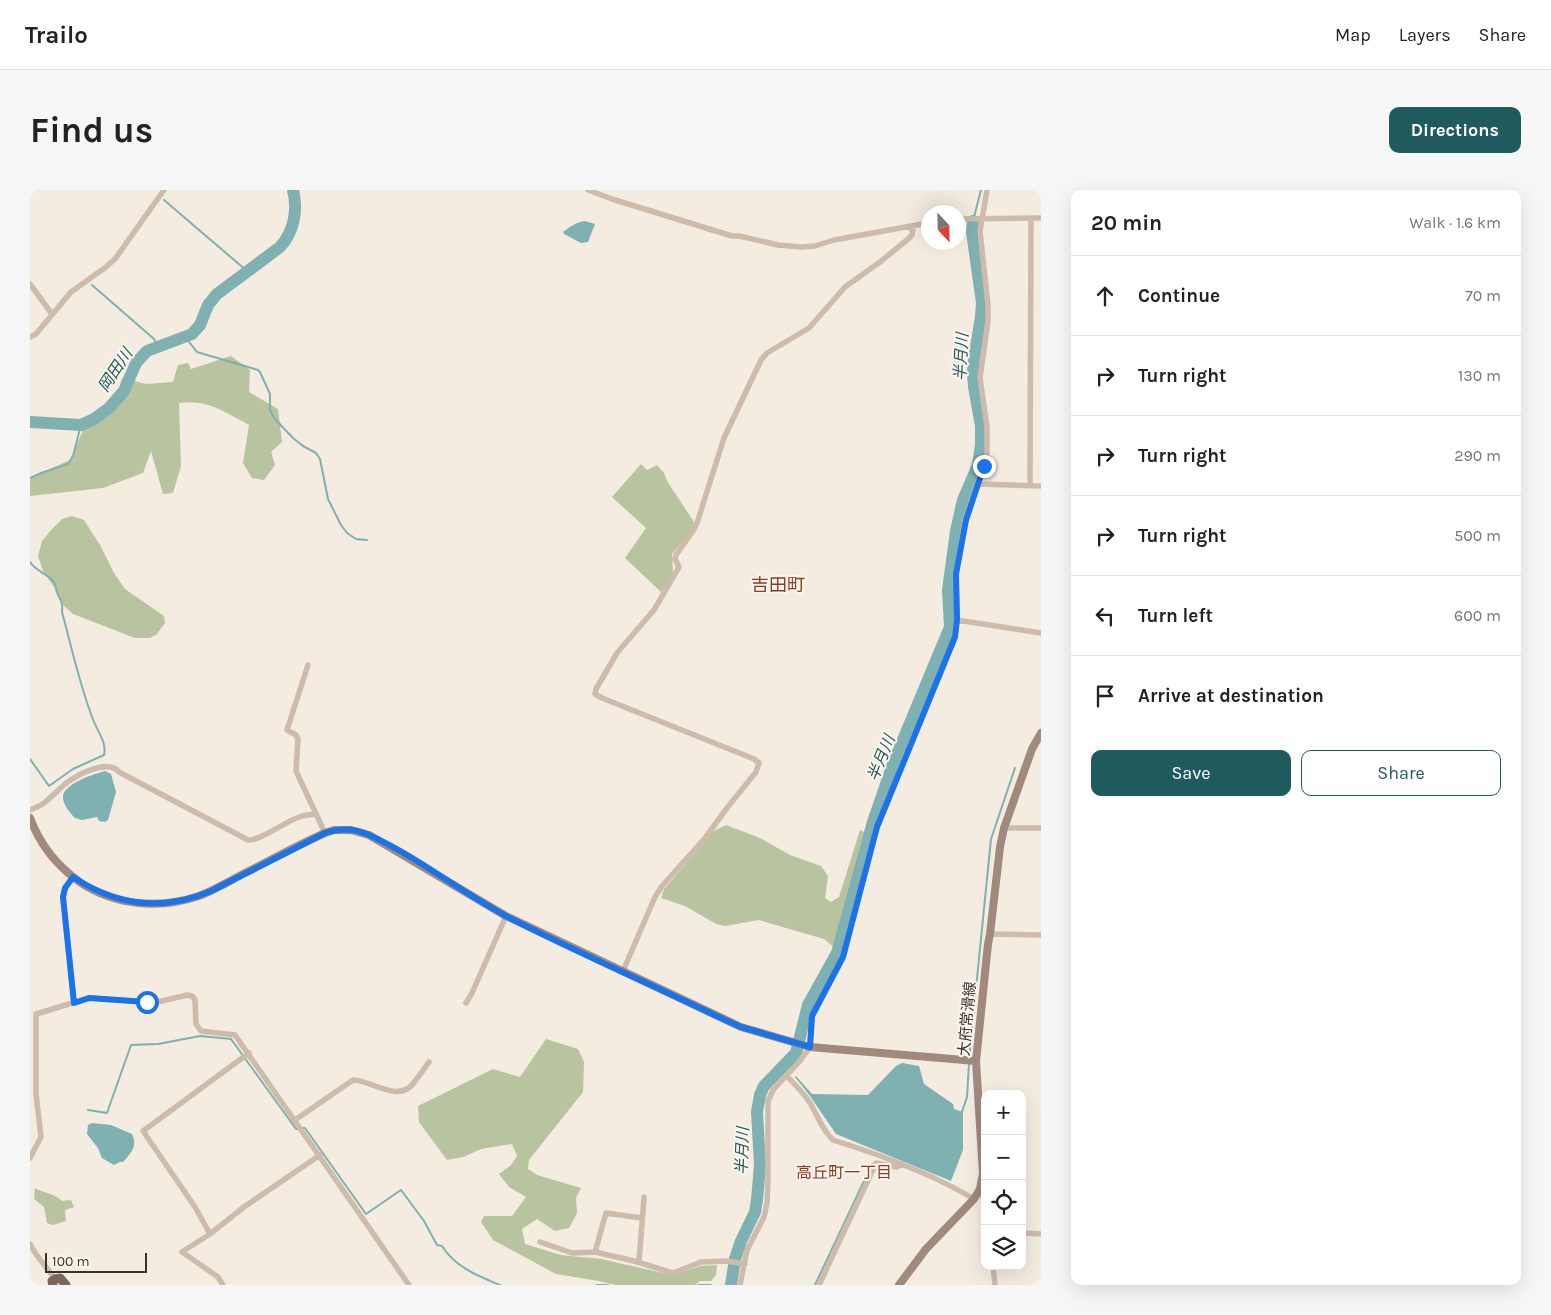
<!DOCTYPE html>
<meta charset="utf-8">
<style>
:root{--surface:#fff;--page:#f6f6f6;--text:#222;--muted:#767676;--line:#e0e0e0;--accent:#1f5a5e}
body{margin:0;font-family:Karla,"Noto Sans JP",sans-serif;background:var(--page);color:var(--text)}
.controls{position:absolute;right:15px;bottom:15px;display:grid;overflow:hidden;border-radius:10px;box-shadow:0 5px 20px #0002}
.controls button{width:45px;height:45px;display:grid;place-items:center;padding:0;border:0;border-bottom:1px solid var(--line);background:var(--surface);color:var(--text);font:25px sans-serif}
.compass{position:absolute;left:891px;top:15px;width:45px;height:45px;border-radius:50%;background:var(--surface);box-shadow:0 5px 20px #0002;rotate:158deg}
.scale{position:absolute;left:15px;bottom:12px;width:102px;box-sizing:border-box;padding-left:5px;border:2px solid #3b302b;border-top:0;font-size:14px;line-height:18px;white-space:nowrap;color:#3b302b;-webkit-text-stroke:4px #fbf5ee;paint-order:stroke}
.stop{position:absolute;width:15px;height:15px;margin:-11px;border:4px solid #1a73e8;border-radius:50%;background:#fff}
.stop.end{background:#1a73e8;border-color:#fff;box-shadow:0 1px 5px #0008}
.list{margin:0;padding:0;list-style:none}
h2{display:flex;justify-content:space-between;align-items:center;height:65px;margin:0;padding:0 20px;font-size:21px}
h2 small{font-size:16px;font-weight:400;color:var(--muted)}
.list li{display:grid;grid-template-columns:32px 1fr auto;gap:15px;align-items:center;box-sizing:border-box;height:80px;padding:0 20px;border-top:1px solid var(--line)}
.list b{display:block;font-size:19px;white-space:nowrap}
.list em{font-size:16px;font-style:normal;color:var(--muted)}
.actions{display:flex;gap:10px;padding:15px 20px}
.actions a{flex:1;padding:11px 0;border:1px solid var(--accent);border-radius:10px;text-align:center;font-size:18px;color:var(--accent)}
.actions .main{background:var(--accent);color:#fff}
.icon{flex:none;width:28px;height:28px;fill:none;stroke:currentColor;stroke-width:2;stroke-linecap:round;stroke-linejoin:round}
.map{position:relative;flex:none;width:1011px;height:1095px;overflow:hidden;border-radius:10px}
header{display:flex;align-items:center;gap:30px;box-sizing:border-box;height:70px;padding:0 25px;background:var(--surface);border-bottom:1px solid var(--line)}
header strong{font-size:24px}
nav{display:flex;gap:28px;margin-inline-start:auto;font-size:18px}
.intro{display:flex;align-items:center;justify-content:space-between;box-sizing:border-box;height:120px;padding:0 30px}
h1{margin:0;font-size:35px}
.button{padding:12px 22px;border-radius:10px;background:var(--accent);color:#fff;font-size:18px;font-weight:700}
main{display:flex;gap:30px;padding:0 30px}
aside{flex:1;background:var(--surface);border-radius:10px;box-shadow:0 5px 20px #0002}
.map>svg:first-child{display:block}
.green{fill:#b8c4a0}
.water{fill:#7fb0b2}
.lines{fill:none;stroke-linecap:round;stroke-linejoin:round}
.stream{stroke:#7fb0b2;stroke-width:2}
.river{stroke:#7fb0b2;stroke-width:12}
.street{stroke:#cdbbac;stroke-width:5.5}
.secondary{stroke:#a18a7d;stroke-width:8}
.primary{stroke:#7d675c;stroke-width:9}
.route{stroke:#1a73e8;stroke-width:6}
.labels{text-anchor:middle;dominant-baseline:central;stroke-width:4;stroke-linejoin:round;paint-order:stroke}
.street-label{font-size:15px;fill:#3b302b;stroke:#fbf5ee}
.water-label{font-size:16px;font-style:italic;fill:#1f5a5e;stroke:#fbf5ee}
.neighbourhood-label{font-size:16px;fill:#8c3b22;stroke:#fbf5ee}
.quarter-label{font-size:18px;fill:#8c3b22;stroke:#fbf5ee}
</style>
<header>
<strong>Trailo</strong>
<nav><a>Map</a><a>Layers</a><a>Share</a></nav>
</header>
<div class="intro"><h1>Find us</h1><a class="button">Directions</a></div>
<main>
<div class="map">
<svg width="1011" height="1095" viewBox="0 0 1011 1095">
<rect width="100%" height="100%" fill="#f4ebe1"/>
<path class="green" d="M 201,166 L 220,180 L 219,202 L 248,219 L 252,252 L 241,262 L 245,275 L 234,290 L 222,288 L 213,273 L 219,235 C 195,222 177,209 149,213 L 151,276 L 143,303 L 133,304 L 121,261 L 113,283 L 73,298 L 0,306 L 0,288 L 40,270 L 54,238 L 83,219 L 92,188 L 116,194 L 143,192 L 148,175 L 158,173 L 161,179 Z
M 611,274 L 617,280 L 627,275 L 634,283 L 637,291 L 664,332 L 661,342 L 642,364 L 643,383 L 631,402 L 595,368 L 616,338 L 582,307 Z
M 42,326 L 54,330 L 70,355 L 84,383 L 95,399 L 134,426 L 135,433 L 127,444 L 120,448 L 105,448 L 43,424 L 34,416 L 24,397 L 13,381 L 8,366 L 12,351 L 22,339 L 32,329 Z
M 696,635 L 730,648 L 760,665 L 791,676 L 798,686 L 795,708 L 801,712 L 809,707 L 830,640 L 836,643 L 807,760 L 794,749 L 729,730 L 695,736 L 686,734 L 655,716 L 631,708 L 634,699 L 684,641 Z
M 516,849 L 548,859 L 554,872 L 553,902 L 499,970 L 498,979 L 507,985 L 551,998 L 546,1008 L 547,1023 L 539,1038 L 525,1041 L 507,1029 L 492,1039 L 495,1054 L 531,1065 L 571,1069 L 642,1085 L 671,1076 L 687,1075 L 686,1085 L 681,1091 L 670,1091 L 665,1095 L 585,1095 L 569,1091 L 526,1084 L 463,1050 L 451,1032 L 454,1026 L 482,1026 L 496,1007 L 479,997 L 469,984 L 481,975 L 487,966 L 482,954 L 451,959 L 433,967 L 417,970 L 389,932 L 388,916 L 463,879 L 490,887 Z
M 5,998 C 16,1004 24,1003 32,1011 L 41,1010 L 44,1017 L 35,1020 L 36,1031 L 23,1035 L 17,1033 L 14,1017 L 4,1009 Z"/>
<path class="water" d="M 555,31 L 565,34 L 558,52 L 551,53 L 534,44 L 533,42 C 540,37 546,32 555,31 Z
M 75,581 L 81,584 L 86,602 L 78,630 L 75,632 L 69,631 L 67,627 L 52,630 L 45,628 C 40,623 33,615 33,607 C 33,594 64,584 75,581 Z
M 872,873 L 889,876 L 894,894 L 923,914 L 924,919 L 933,922 L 933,960 L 921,991 L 806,944 L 780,906 L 765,887 L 766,886 L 782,904 L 838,905 L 866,876 Z
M 62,933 L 81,935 L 102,944 C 108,956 101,963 93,972 L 90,972 L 84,975 L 72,968 L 68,958 L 57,944 L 58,935 Z"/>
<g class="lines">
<path class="stream" d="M 134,10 L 217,81
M 944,27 L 951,0
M 62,95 L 124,149 L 128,156
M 156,148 L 167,162 L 228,180 L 230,182 L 240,204 L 240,220 L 244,228 L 263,248 L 273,256 L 286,263 L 290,269 L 298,309 L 311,335 L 317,343 L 326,349 L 337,350
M 0,288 L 11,283 L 38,274 L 43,266 L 51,235
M 0,372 C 6,382 20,384 25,394 C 26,397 26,400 27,402 C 30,412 33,409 32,422 C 42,459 50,497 64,532 C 68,542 77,553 74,565 L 43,579 L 19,596 L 0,569
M 939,868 L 961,649 L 985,578
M 58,920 L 77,923 L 101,855 L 128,854 L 170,846 L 201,849 L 266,939 L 268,939
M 932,922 L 937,907 L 939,873
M 273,938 L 275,938 L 336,1024 L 371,1000 L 394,1031 L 407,1055 L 412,1056 C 425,1077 448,1086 470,1095
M 567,1095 L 578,1095
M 668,1095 L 681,1095
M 785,1095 L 842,974"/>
<path class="river" d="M 0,232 L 51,235 L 64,229 L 79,218 L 94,201 L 106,173 L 117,161 L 162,144 L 170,135 L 178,115 L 187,104 L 250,57 C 264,42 268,20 263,0
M 701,1095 L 705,1069 L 711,1051 L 725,1022 L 727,1010 L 730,975 L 727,922 L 730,905 L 734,896 L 766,863 L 778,815 L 807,763 L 843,632 L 863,574 L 920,437 L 918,400 L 926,341 L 933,310 L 948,275 L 951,255 L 951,236 L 944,197 L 943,183 L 944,169 L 951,127 L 952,113 L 942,42 L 943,31"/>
<path class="street" d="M 558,0 L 582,9 L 702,46 L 709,46 L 748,55 L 771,57 L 785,56 L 804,50 L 898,33
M 928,29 L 1011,28
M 0,94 L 22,124
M 0,147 L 6,144 L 41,102 L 76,77 L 85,69 L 134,0
M 948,294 L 1011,296
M 1000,296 L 1001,28
M 927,430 L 1011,443
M 278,475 L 257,540 L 266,545 L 268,549 L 266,581 L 295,643
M 0,620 C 5,618 10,616 14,613 C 22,607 28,600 35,594 C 47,585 77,568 89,582 L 218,650 C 227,652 257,631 269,627 C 274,625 280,625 285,624
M 974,638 L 1011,638
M 43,687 L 35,698 L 33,707 L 44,813
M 960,744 L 1011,745
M 593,781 L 625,707 L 632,696 L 675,648 L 697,618 L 726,582 L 729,573 L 724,569 L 572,508 L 565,504 L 566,499 L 587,463 L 624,420 L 649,377 L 645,369 L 646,365 L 663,341 L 667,333 L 694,248 L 731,170 L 737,163 L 779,138 L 815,97 L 850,72 L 877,50 L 882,45 L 883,37
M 436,813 L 442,803 L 476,726
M 757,886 C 764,894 772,901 778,910 C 787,923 791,939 803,950 C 851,965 901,983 944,1009
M 265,930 L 323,890 C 340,890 364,910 380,897 C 387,890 393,880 399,872
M 0,968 L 11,947 L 6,904 L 6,824 L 59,808 L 117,812 L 132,811 L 157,805 L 162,806 L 165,810 L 166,834 L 171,841 L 205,845 L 379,1095
M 948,1003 L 955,1008
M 992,1043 L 1011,1044
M 180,1044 L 165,1017 L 113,941 L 219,863
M 510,1052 L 542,1063 L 565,1062 L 604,1071 L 643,1083 L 671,1072 L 696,1071 L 715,1074
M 0,1054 C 6,1067 16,1076 25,1089
M 565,1062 L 576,1023 L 612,1028
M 609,1072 L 614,1007
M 963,1076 L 965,1095
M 193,1095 L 188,1087 L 152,1062 L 180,1044 L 214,1017 L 290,965
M 710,1095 L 717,1060 L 734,1027 L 737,1013 L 738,991 L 738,911 L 743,900 L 769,872 L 780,857 L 782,826 L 813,767 L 847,637 L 925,447 L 927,430 L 926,384 L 935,330 L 957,264 L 957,237 L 950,188 L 958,131 L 958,115 L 950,41 L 957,0
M 789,1095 L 846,973 L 867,977 L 872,974"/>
<path class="secondary" d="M 0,628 C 10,655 28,677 51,693 C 86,716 130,719 169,706 C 185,700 201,690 217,682 C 243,669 268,655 295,643 L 304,640 L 321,640 L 339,645 L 476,726 L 711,837 L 780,857 L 946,871
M 869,1095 L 896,1059 L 944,1009 L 950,999 L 953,984 L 946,871 L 958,754 L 960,744 L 970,657 L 974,638 L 1002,559 L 1011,543"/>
<path class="primary" d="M 23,1095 L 22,1091 L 25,1089 L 30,1088 L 36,1095"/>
</g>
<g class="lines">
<path class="route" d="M 117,812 L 59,808 L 44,813 L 33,707 L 35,698 L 43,687 C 87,716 132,722 181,701 L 295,643 C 310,638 325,638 339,645 C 388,667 429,701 476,726 C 548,763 623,795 695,830 L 711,837 L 780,857 L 782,826 L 813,767 L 847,637 L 925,447 L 927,430 L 926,384 L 936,330 L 954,276"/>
</g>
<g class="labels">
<g class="street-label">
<text transform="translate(937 829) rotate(-85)">大府常滑線</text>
</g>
<g class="water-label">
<text transform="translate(931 167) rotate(-87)">半月川</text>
<text transform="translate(85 180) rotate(-56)">岡田川</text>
<text transform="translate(851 568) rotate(-68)">半月川</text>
<text transform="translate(712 961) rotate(-88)">半月川</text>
</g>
<g class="neighbourhood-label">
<text x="814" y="982">高丘町一丁目</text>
</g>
<g class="quarter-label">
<text x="748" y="395">吉田町</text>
</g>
</g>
</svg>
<div class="controls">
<button>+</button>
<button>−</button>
<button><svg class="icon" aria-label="locate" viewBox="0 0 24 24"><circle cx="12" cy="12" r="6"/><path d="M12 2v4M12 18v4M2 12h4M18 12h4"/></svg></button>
<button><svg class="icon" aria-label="layers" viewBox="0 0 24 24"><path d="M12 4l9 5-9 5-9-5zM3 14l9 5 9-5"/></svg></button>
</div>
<svg class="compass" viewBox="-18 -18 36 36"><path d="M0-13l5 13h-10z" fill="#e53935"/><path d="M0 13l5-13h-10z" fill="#767676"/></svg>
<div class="scale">100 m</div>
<div class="stop" style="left:117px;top:812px"></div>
<div class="stop end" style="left:954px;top:276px"></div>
</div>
<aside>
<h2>20 min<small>Walk · 1.6 km</small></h2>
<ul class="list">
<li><svg class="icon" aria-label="ahead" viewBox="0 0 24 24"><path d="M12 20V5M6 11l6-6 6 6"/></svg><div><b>Continue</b></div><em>70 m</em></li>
<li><svg class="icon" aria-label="right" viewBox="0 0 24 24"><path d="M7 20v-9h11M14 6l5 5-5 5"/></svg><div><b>Turn right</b></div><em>130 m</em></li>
<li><svg class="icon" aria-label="right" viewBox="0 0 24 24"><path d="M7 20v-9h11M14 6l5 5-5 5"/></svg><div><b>Turn right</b></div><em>290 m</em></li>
<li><svg class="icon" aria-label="right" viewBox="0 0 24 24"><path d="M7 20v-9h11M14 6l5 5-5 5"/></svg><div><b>Turn right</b></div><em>500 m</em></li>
<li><svg class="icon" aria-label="left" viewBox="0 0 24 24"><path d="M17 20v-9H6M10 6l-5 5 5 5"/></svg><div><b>Turn left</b></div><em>600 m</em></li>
<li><svg class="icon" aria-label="arrive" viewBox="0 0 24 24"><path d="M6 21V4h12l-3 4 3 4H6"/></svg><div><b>Arrive at destination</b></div></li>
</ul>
<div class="actions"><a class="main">Save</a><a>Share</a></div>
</aside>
</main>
